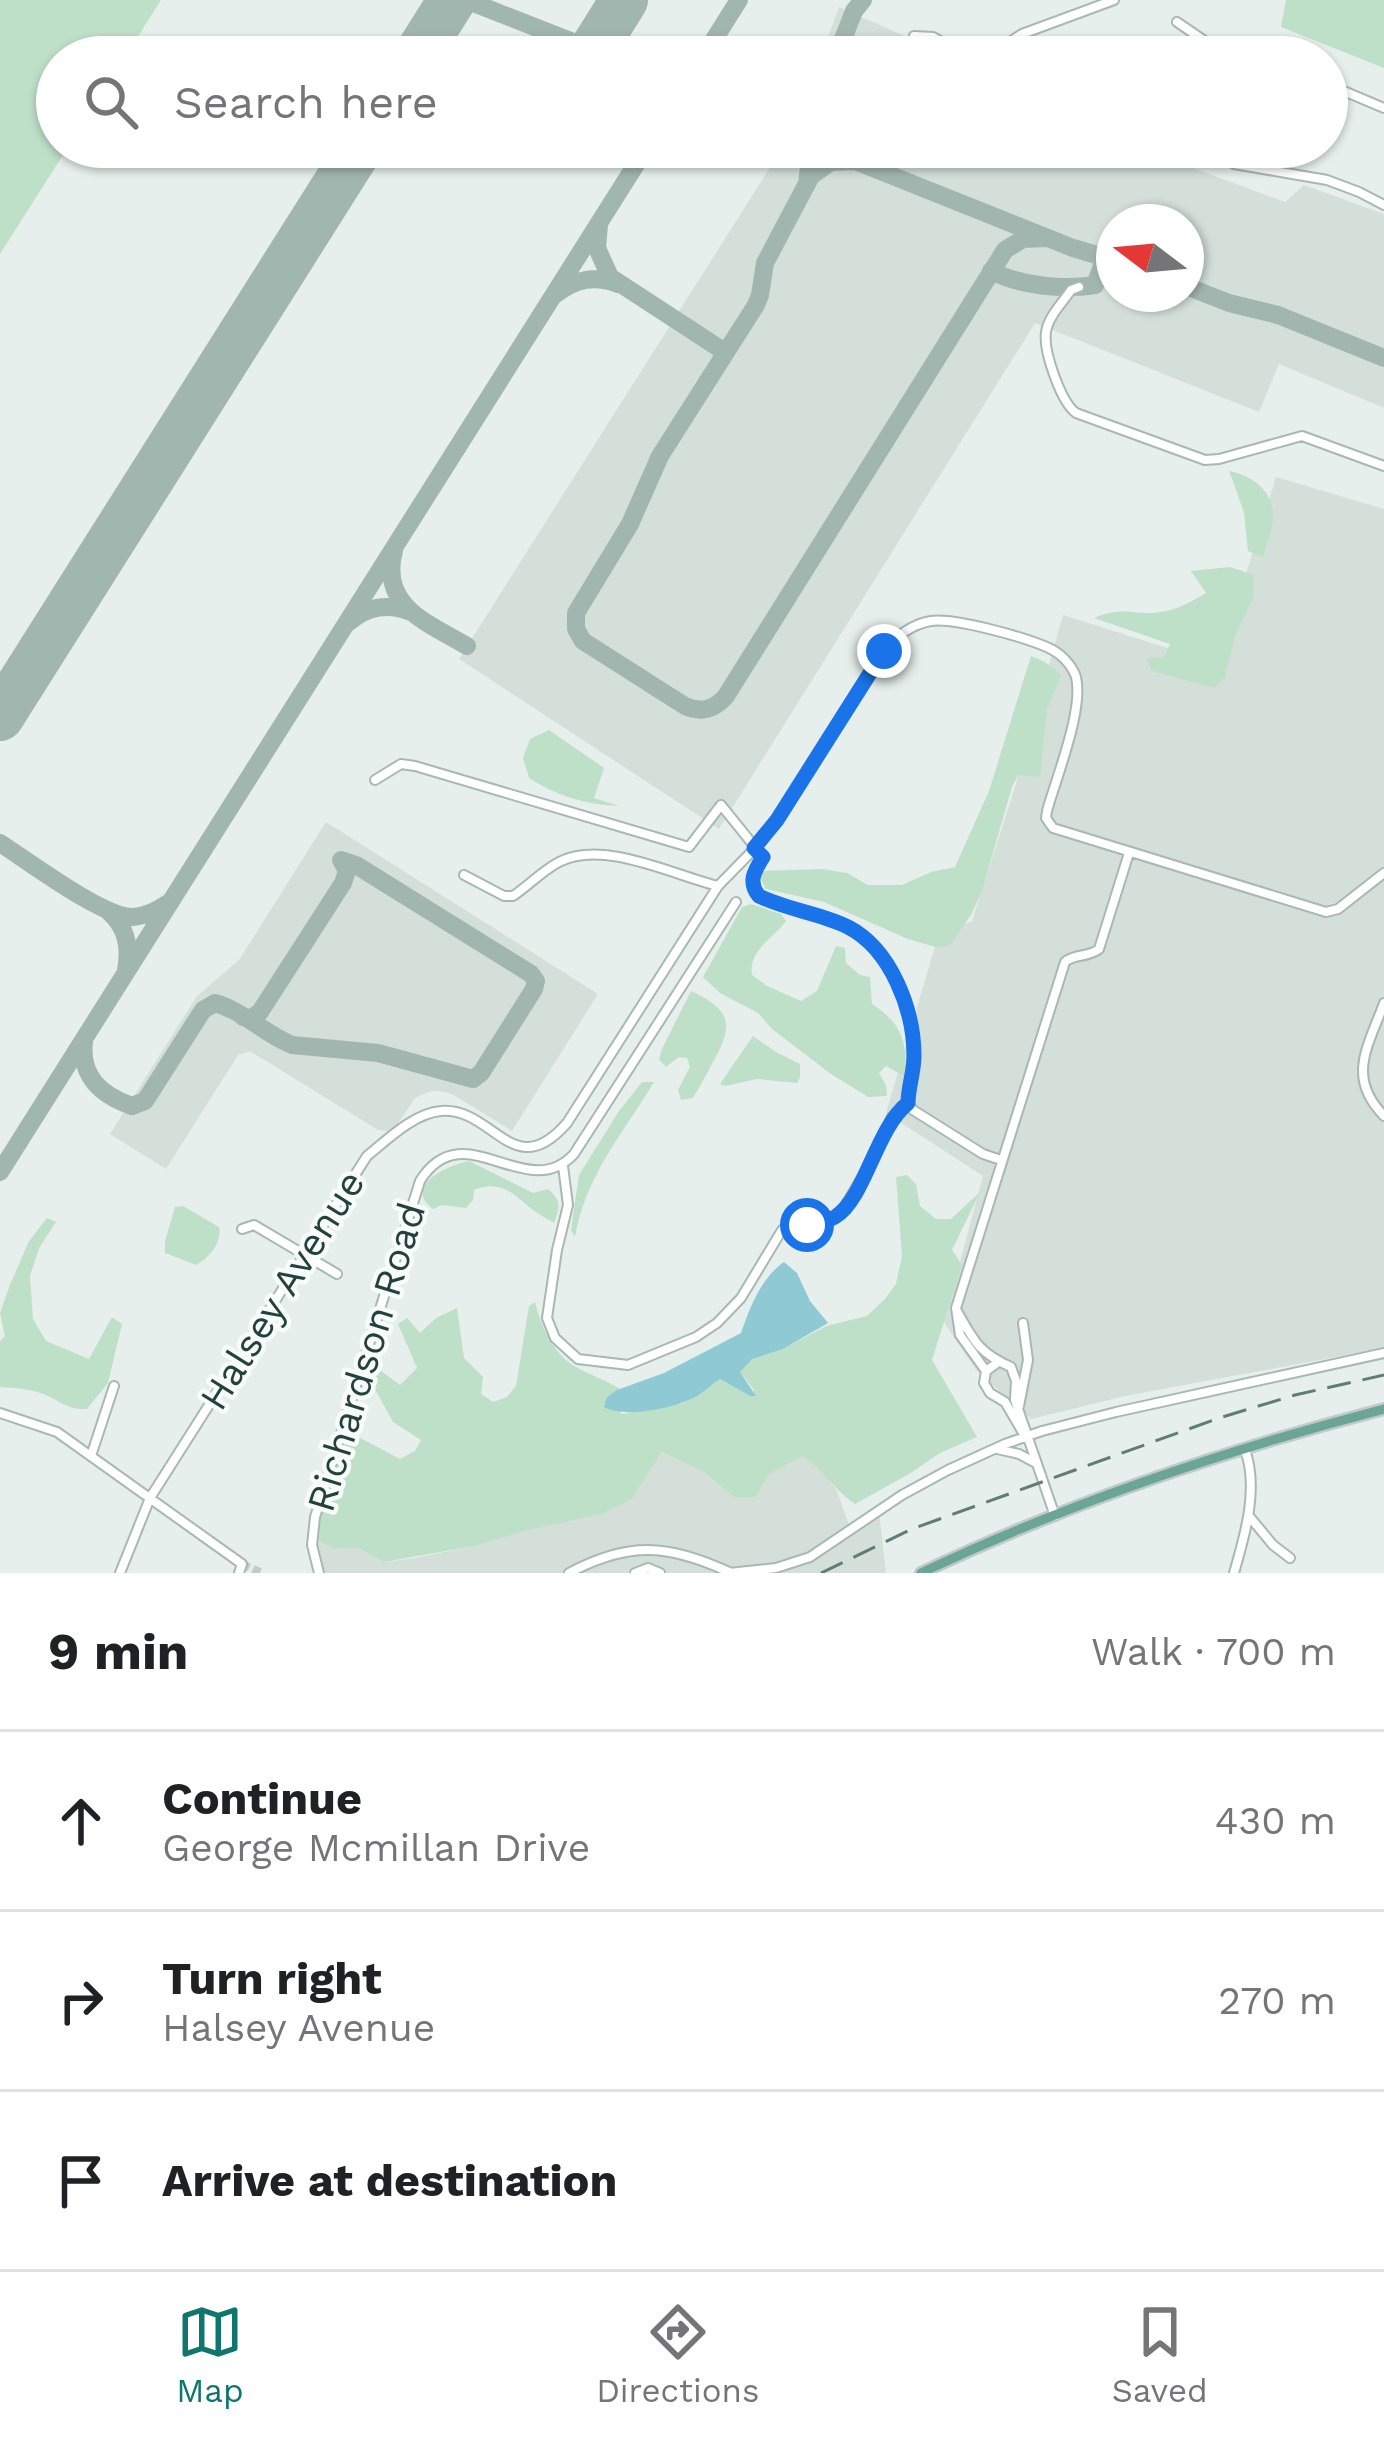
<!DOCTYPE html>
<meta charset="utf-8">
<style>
:root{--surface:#fff;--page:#f2f2f2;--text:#202124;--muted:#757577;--line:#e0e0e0;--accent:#0f766e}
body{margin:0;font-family:"Work Sans",sans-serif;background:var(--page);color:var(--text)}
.compass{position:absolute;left:1096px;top:204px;width:108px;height:108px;border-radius:50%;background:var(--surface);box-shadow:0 3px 9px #0004;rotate:286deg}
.stop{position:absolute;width:36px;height:36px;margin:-27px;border:9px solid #1a73e8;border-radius:50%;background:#fff}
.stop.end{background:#1a73e8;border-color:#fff;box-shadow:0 3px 12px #0008}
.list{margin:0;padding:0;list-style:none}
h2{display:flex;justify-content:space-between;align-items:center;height:156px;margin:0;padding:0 48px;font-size:51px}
h2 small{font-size:39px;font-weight:400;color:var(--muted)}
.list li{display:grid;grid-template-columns:78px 1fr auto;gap:36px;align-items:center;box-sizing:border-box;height:180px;padding:0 48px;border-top:3px solid var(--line)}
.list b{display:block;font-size:45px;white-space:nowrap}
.list p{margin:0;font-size:39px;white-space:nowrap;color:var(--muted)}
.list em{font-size:39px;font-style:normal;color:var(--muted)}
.icon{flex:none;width:66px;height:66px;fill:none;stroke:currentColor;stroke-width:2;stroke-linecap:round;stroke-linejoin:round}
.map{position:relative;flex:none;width:1384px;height:1573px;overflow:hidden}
.search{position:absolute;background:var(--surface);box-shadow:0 3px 9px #0004;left:36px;right:36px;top:36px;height:132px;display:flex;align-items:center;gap:30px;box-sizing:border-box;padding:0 42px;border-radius:66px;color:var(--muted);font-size:45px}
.sheet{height:696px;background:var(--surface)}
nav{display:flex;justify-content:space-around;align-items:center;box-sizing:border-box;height:168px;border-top:3px solid var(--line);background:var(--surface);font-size:33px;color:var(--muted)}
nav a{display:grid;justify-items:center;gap:6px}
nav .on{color:var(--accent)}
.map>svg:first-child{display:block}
.built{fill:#d4dfda;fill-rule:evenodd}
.green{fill:#bfe0c8}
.water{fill:#8ec9d4}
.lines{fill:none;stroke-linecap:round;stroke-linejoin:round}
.taxiway{stroke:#a2b6b0;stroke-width:18}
.runway{stroke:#a2b6b0;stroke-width:48}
.minor-tunnel{stroke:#bfccc8;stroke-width:8;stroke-dasharray:8 4;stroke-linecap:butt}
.minor-casing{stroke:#a8b8b2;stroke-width:12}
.major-casing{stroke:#c2cac8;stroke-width:14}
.minor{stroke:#fff;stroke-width:8}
.major{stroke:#6aa596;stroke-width:9}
.rail{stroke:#5f7d75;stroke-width:3;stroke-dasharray:24 12;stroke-linecap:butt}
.route{stroke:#1a73e8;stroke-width:15}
.labels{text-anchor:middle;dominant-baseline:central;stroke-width:9;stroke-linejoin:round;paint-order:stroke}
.street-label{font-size:39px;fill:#24423a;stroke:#f7fbf9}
</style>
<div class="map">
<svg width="1384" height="1573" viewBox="0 0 1384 1573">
<rect width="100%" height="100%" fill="#e6efeb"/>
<path class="built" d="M 839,7 L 952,57 L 821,57 Z
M 783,147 L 1136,147 L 1285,202 L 1304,185 L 1384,214 L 1384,408 L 1279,364 L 1259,412 L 1035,323 L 719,829 L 459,659 ZM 1114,222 L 1186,222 L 1186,294 L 1114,294 Z
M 1276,477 L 1384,509 L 1384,1348 L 1125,1396 L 1031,1419 L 976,1370 L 944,1322 L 983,1176 L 886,1113 L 938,936 L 972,921 L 1015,787 L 1063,615 L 1218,664 Z
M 326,822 L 598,994 L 512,1131 L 452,1094 L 439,1091 L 428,1092 L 415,1098 L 396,1126 L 388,1131 L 378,1130 L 250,1051 L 238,1055 L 166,1169 L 110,1134 L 197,996 L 239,960 Z
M 662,1452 L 703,1472 L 734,1497 L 756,1497 L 769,1475 L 802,1456 L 821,1469 L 837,1491 L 850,1528 L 879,1511 L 886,1573 L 315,1573 L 313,1538 L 334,1549 L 358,1548 L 384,1562 L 415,1558 L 474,1546 L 632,1499 Z"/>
<path class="green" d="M 0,0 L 161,0 L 125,57 L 57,57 L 57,147 L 68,147 L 0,254 Z
M 1286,0 L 1384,0 L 1384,68 L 1281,27 Z
M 1229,471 C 1252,475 1274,491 1273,518 C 1273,530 1266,545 1263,557 L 1248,551 L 1244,512 Z
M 1230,567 L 1254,575 L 1253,598 L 1235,636 L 1225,677 L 1214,688 L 1152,671 L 1146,658 L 1164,657 L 1170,644 L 1094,618 C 1124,605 1134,616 1161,612 C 1177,610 1193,601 1206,593 L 1191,571 Z
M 1031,656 L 1045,662 L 1061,675 L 1047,710 L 1040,777 L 1018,775 L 1012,787 L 982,891 L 971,915 L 951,944 L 939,948 L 908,939 L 824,902 L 766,889 L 761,879 L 763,871 L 823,869 L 847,873 L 868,885 L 902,885 L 931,872 L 955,867 L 989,791 Z
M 549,730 L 604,768 L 594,798 L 619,806 C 588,805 556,796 529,778 L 523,758 L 530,739 Z
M 751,904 L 781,914 L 786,921 C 773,939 748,950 752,975 L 767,986 L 801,1001 L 817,991 L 836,946 L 845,948 L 846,963 L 860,975 L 870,977 L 872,1004 C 902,1024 908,1041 904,1076 L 886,1066 L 879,1073 L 886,1085 L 887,1096 L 868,1097 L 831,1074 L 772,1029 L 758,1013 L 720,993 L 703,977 L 742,907 Z
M 691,991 C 732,1010 734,1025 713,1062 C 707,1074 700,1086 693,1098 L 681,1100 L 678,1090 L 690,1067 L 687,1058 L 679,1057 L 666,1067 L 659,1059 L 662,1049 Z
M 753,1036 L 776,1052 L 800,1064 L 800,1077 L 797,1083 L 757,1079 L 725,1086 L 720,1084 Z
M 642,1082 L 654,1082 C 622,1135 586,1175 575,1237 L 571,1230 L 579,1175 L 619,1111 Z
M 469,1161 L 533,1193 L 548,1189 C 562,1201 560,1207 554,1223 C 546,1218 536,1213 528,1206 C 511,1191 498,1180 474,1190 L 473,1200 L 466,1208 L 442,1205 L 433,1209 C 402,1186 448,1165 469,1161 Z
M 907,1175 L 916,1184 L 920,1206 L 936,1219 L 951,1219 L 980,1192 L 952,1250 L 962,1265 L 932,1360 L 977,1437 L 940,1453 L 909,1474 L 855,1504 C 833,1489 825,1471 802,1456 L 769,1475 L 756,1497 L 734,1497 L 703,1472 L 662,1452 L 632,1499 L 601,1514 L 529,1530 L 474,1546 L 384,1562 L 358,1548 L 334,1549 L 313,1538 L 347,1431 L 400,1459 L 415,1451 L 421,1440 L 393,1422 L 370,1380 L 377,1368 L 400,1385 L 417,1368 L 398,1324 L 407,1318 L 420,1333 L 436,1318 L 457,1308 L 464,1358 L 483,1377 L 481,1394 L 493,1402 L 507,1397 L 516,1386 L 529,1306 L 535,1302 C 541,1326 553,1354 576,1367 C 590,1375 606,1380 620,1389 L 607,1397 L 622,1414 L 683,1403 L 720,1379 L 750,1396 L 754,1390 L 739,1371 L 751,1359 L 783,1349 L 826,1326 L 867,1316 L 884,1300 L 896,1284 L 902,1256 L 896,1177 Z
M 183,1206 L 219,1227 C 222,1243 209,1258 196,1265 L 165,1253 L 165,1241 L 175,1207 Z
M 47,1218 L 56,1222 L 39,1248 L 30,1276 L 33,1319 L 46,1341 L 89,1359 L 112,1317 L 122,1324 L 108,1383 L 87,1409 C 70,1410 64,1404 50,1397 C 35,1389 16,1388 0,1387 L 0,1341 L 5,1336 L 0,1313 L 9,1287 L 29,1241 Z"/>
<path class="water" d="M 784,1262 L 797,1273 L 810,1301 L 828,1323 L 783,1349 L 752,1359 L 740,1372 L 756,1396 L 750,1396 L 720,1379 C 712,1384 705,1391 697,1396 C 676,1408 624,1419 604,1407 L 607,1397 L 617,1390 L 664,1373 L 741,1333 C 750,1307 761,1278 784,1262 Z"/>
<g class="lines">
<path class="taxiway" d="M 466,0 L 611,57
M 703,57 L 739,0
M 836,57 L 854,11 L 863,0
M 802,147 L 809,167 L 807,184
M 820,147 L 1073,248 L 1114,260
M 855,161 L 831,162 L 811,176 L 765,263 L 760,295 L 756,305 L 660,456 L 630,524 L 576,613 L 576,629 L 583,641 L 685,706 C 701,713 714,710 726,696 L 1005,250 L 1023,239 L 1048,238
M 599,225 L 597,248 L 610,277 L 725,352
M 991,271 C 1021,286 1062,290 1095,285 L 1105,258
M 1186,286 L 1229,303 L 1278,315 L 1384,358
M 556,294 C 576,279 594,275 618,284
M 394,551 C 379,606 428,623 467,646
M 349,622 C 368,606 388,603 411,612
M 0,843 C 28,861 104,918 133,917 C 146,916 158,910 168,903
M 110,913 C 127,928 130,949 126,970
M 84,1042 C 80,1077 101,1095 132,1106 L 145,1101 L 203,1010 L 215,1003 C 243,1011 265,1034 292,1045 L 378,1053 L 473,1079 L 481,1073 L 534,989 L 536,981 L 531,974 L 356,865 L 341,860 L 347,871 L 343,883 L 260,1012 L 252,1018 L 243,1017
M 0,1172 L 647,147"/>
<path class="runway" d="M 593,50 L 624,0
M 416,57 L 452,0
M 0,717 L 360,147"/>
<path class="minor-tunnel" d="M 242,1564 L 262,1573"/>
<g class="minor-casing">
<path id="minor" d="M 1177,22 L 1212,46 L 1244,57
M 914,36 L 933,37 L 968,57
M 986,57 L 1022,34 L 1114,0
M 1327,84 L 1384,108
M 1202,147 L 1234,164 L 1327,180 L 1359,192 L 1384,205
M 1079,287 L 1071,290 C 1063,302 1048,317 1046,332 C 1043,351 1061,402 1076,413 L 1205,460 L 1219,459 L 1302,436 L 1384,466
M 375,780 L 401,764 L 415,766 L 689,847 L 721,805 L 763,857 C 755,870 747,882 759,895 C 787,909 820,913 848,927 C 891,949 915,1010 914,1056 C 914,1072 908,1088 908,1103 L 892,1117 L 874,1157 L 841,1213 L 831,1220 L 782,1230 L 741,1298 L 717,1323 L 696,1337 L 628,1365 L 578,1359 L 555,1338 L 547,1318 L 557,1250 L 568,1205 L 563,1166
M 464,875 L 504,896 L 513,896 C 528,886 542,871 559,862 C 603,839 673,875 718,886
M 1384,1003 C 1368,1047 1346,1077 1384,1116
M 908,1103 L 913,1110 L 983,1154 L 1001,1160
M 242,1229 L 254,1225 L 337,1274
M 957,1311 C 974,1341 979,1353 1011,1367 L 1016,1381 L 1015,1400 L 1055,1516
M 997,1363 L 986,1371 L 984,1383 L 990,1393 L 1005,1402 L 1022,1431
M 986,1371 L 960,1335 L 956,1308 L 1065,962 C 1075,953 1088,958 1099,949 L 1129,853
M 1019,1406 L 1028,1360 L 1023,1323
M 0,1413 L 57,1432 L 242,1564 L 239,1573
M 997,1449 L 1019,1454 L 1034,1462
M 91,1456 L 114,1386
M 1249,1516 L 1273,1545 L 1290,1558
M 120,1573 L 150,1498 L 367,1156 C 387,1140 414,1113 441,1111 C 494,1107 513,1185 567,1123 L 718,886 L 762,841 L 777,820 L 884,651 C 895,637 912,624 931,621 C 954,617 1027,638 1049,648 C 1060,653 1070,663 1075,674 C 1086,705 1056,778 1047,811 L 1046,818 L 1053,828 L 1326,912 L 1338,909 L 1384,873
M 319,1573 L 312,1545 L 315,1517 L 420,1181 C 464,1111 526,1206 574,1154 L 736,902
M 569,1573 C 629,1541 668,1544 729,1572
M 635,1573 L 648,1568 L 660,1573
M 729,1573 L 776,1568 L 810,1557 L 902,1495 L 948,1470 L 1005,1444 L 1042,1431 L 1116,1412 L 1384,1353
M 1234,1573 C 1245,1535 1259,1488 1245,1450"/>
</g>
<g class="major-casing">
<path id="major" d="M 921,1573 C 1068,1503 1226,1450 1384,1409"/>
</g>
<use href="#minor" class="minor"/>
<use href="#major" class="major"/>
<path class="rail" d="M 821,1573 L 912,1529 L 1219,1418 L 1295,1395 L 1384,1375"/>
</g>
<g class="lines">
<path class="route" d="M 807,1225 C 816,1223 827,1222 835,1217 C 865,1199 876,1128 908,1103 C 908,1088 914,1072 914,1056 C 914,1010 891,949 848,927 C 820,913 787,910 759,896 C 747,882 755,870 763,857 L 754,848 L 777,820 L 884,651"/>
</g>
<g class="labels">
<g class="street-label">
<text transform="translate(282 1290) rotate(-58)">Halsey Avenue</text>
<text transform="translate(366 1357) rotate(-73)">Richardson Road</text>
</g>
</g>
</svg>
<svg class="compass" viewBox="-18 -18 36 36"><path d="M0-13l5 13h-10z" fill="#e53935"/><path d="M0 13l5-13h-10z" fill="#757577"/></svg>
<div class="stop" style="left:807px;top:1225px"></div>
<div class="stop end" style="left:884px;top:651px"></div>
<div class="search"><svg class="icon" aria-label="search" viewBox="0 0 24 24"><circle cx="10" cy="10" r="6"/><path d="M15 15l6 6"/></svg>Search here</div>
</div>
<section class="sheet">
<h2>9 min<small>Walk · 700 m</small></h2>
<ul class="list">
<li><svg class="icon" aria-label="ahead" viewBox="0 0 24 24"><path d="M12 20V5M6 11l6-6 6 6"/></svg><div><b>Continue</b><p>George Mcmillan Drive</p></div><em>430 m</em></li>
<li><svg class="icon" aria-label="right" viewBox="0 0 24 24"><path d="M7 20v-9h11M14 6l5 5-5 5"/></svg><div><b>Turn right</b><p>Halsey Avenue</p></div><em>270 m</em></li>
<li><svg class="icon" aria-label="arrive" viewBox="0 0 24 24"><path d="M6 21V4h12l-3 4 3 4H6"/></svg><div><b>Arrive at destination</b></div></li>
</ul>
</section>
<nav>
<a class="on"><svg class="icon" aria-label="map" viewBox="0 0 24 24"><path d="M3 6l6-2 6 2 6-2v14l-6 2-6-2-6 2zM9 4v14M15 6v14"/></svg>Map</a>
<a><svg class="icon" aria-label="directions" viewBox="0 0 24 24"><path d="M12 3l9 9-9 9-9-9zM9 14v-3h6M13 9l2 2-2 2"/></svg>Directions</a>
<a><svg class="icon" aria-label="saved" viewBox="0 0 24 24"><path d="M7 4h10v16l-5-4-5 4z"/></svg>Saved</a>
</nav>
